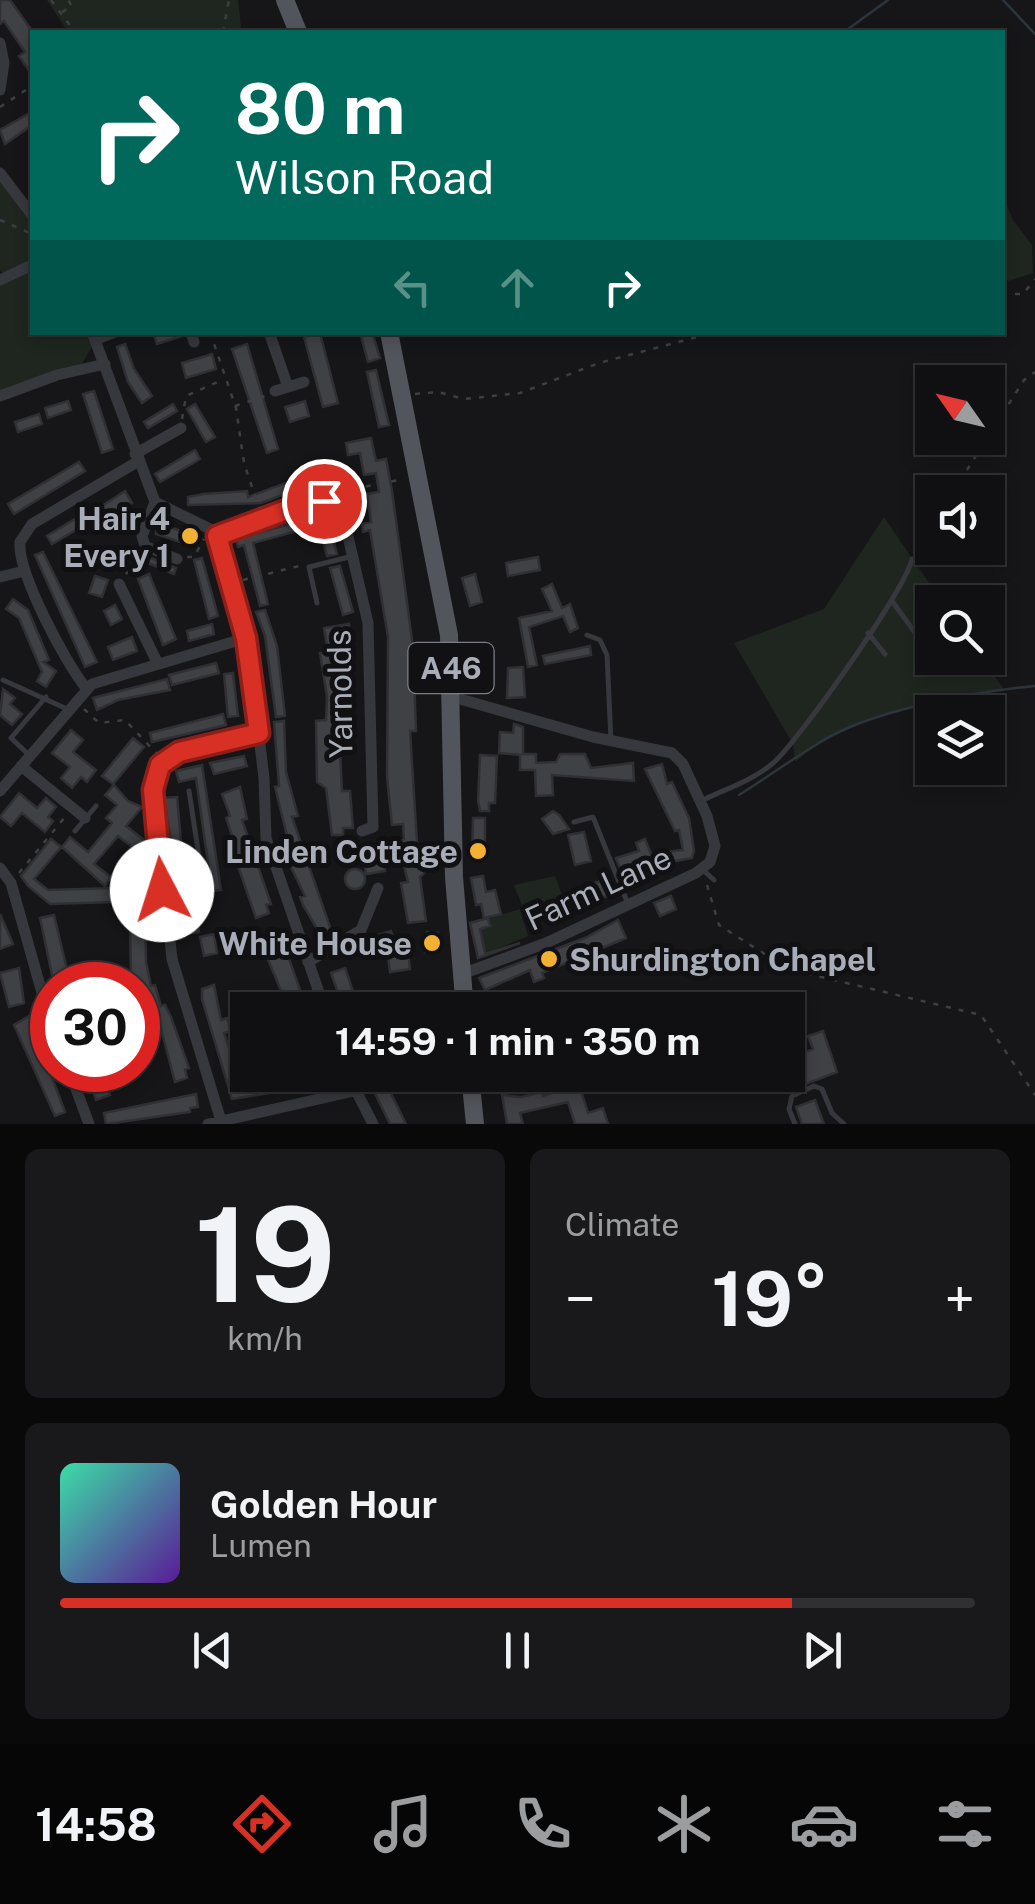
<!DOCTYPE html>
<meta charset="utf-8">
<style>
:root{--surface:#101012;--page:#19191b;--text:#f1f3f6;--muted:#9c9d9f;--line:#303032;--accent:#d93025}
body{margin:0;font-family:"Public Sans",sans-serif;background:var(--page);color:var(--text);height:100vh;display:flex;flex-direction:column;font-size:38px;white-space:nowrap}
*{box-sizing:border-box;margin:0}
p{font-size:32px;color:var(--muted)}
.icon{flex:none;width:55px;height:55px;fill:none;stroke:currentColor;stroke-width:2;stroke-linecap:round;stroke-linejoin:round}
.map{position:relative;height:1124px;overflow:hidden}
.details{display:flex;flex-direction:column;gap:25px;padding:25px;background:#09090a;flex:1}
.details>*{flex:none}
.banner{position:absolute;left:30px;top:30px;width:975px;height:305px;border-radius:0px;box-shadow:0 5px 15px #0003,0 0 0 2px var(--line);background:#00695c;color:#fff;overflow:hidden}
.needle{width:65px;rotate:304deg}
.fabs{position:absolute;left:915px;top:365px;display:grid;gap:20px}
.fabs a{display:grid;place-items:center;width:90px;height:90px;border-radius:0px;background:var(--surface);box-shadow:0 5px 15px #0003,0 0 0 2px var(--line);font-size:50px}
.speed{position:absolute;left:30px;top:962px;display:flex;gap:20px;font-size:50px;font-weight:700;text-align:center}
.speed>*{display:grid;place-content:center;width:130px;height:130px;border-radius:50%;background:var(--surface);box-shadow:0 5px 15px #0003,0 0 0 2px var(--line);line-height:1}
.speed .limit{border:15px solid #d22;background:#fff;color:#111}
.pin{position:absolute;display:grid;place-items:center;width:85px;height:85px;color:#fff;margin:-42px;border:5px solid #fff;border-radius:50%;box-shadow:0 2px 10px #0007}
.me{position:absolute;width:110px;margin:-55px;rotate:355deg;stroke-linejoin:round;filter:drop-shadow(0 0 8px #0008)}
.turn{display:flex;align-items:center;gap:35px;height:210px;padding:0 40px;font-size:45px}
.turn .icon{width:130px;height:130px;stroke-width:2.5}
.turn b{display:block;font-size:70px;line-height:85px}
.lanes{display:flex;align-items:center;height:95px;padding:0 40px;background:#0003;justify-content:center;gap:50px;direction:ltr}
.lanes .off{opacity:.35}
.big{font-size:75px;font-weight:700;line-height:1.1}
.details .widget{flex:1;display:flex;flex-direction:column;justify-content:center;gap:15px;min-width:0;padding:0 35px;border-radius:15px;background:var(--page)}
.details .dial{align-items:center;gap:0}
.dial b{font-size:130px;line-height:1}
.song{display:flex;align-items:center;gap:30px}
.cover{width:120px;height:120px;border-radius:15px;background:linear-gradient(135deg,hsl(160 70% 55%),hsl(270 70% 35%))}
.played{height:10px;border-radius:5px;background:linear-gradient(90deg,var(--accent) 80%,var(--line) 80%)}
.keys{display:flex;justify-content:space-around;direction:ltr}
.heat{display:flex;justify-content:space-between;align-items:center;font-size:55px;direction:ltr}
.details .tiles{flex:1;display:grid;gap:25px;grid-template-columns:1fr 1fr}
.widget:last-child{grid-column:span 2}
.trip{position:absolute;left:230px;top:992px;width:575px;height:100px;border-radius:0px;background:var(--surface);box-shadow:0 5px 15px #0003,0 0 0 2px var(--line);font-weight:700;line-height:100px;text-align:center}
.tabs{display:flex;height:160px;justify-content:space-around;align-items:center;background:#060607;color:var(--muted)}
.tabs .icon{width:70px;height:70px}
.tabs .on{color:var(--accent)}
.tabs b{font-size:45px;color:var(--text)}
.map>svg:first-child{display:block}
.green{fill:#1e261f}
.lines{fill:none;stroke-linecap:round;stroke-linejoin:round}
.stream{stroke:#2c353c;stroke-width:2.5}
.building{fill:#404145;stroke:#303034;stroke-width:2.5}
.path{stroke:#3d3f44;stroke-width:2.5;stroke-dasharray:5 8;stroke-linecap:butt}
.service{stroke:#37383d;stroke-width:5}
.minor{stroke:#37383d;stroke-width:11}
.primary{stroke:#53555c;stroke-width:18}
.route-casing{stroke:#8d1f18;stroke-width:25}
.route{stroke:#d93025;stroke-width:18}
.poi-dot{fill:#f2b134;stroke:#111113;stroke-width:4}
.labels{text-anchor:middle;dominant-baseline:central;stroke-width:10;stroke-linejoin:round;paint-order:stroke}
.shield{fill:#111113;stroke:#7b7e86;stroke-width:2.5}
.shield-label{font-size:30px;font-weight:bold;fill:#a8adb8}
.poi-label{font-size:32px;font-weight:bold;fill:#a8adb8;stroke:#111113;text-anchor:end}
.street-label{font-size:32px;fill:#a8adb8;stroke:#111113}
</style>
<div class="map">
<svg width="1035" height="1124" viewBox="0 0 1035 1124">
<rect width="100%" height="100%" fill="#161618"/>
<path class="green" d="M47 0H238L241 27 232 32H68Z
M0 173 32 215V332L92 333 96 339 78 371 0 396V280L6 276 0 270Z
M1002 194 1013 220 1032 245 1033 273 1008 281 1003 277Z
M884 517 942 602H932V658H981L1004 689C934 698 849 717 795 762L793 744 734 643 824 609Z
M555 876 564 901 522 917 528 936 485 954 480 929 489 926 488 919 523 908 514 885Z"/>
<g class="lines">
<path class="stream" d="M1003 0 1035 34
M844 32 888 0
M739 795C766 778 791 760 817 744 869 710 974 692 1035 686"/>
</g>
<path class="building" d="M0 0H10L32 31V75L19 56 25 52 4 21 0 24Z
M32 112V125L5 144 0 130Z
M153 332H182V336L157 344Z
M360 332H372L380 358 368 362Z
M320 333 338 403 323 407 304 337Z
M125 344 134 369 152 396 142 403 128 382 117 347Z
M247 344 278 449 267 453 232 349Z
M212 354 216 369 186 378 182 363Z
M376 370 389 425 379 427 367 372Z
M94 391 113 449 102 453 83 394Z
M68 401 71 410 48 418 45 408Z
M305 401 309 416 290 422 285 407Z
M173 404 177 411 148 428 144 422Z
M195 404 215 437 206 442 187 409Z
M39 414 42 424 18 432 15 422Z
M371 438 376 461 386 459 392 491 413 647 416 731H410L412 763 417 842 426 871 420 877 426 921 408 923 401 883 408 882 398 841 404 839 403 824 392 825 387 777 388 637 370 530 363 532 362 524 371 522 367 494 379 492 376 473 364 475 360 453 348 455 346 443Z
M195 450 200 459 160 482 155 474Z
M79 462 85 471 14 514 8 504Z
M329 467 330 477 261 503 188 505V497L204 494 247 491 248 497Z
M125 491 132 503 108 516 102 506Z
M93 508 98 517 52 544 47 536Z
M327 514 337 554 327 556 319 525 253 543 268 604 260 606 244 545 238 547 236 539Z
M159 518 165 520 163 525 196 536 192 546 156 534Z
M107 558a9 9 0 1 1 18 0a9 9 0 1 1-18 0Z
M43 552 97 662 85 667 35 555Z
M143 555 176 568 174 574 141 560Z
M538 557 540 570 508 576 506 563Z
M202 558 218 616 209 619 194 560Z
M340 566 353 612 343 615 330 568Z
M149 574 176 639 163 645 138 579Z
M475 574 482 602 470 606 462 578Z
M95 576 108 580 102 597 89 593Z
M552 584 562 608 570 604 578 628 570 632 563 616 529 627 537 665 528 667 519 618 552 611 542 589Z
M13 599 28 610 49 660 43 662 56 671 46 687 37 681 42 672 19 618 6 609Z
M115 605 122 619 111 625 104 611Z
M265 610 277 646 285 716 276 717 265 636 256 612Z
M212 624 214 634 189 641 187 631Z
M349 624 351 637 343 638 350 708 340 709 339 733 342 791H350L353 828H343V835H332L326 788 317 782 316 721 326 720 327 697 320 653 328 652 324 628Z
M132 637 137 651 113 660 108 647Z
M590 646 591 655 545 664 543 656Z
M216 663 219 673 172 685 169 675Z
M523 667 525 697 507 698 508 668Z
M233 673 238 716 228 717 224 674Z
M167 679 170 690 118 700 97 710 93 698Z
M3 689 15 698 10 704 22 714 12 725 0 715Z
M223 714 226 725 152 742 150 733Z
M284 721 286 772 298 816 292 817 331 930 320 934 303 905 300 897 305 896 290 865 294 864 275 787 279 786 274 722Z
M514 724 523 727V754H536V763L556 762 560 754H585L591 768 633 763 634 781 552 775 553 795 536 796 535 770H520V755L499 753 500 732 513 733Z
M71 730 83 740 73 752 96 770 87 782 81 777 72 788 61 778 70 767 52 753Z
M133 738 144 747 113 784 102 776Z
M480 755 497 756 495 803H489V811H480L478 801Z
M244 756 247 766 214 774 210 763Z
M662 764 667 784 672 782 689 818 694 851 692 858 666 863 668 868 627 886 616 858 639 851 636 843 645 839 651 854 683 850 679 830 675 831 645 769Z
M202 765 221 890 212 891 196 778 179 782 176 771Z
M114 785 128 801 142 807 126 826 144 840 136 850 118 836 94 864 111 877 105 886 62 847 70 837 88 852 112 823 106 818 117 805 105 795Z
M240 787 247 819 242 820 271 904 266 905 269 913 256 918 229 840 233 838 226 818 230 816 222 794Z
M19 793 37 808 46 798 56 807 48 817 53 821 45 832 22 813 11 826 0 817Z
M177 797 184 874 176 875 164 798Z
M553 811 559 815 569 829 553 834 542 819Z
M473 818H485V859H472Z
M584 832 591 861 575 865 568 835Z
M51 839 61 847 34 879 48 890 114 888V902L50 904 28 886 21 876Z
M382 854 385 871 366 874 363 856Z
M345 879a10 10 0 1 1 20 0a10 10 0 1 1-20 0Z
M129 873H144L146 962 151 986 155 985 161 1006 165 1005 171 1017 189 1068 185 1069 187 1078 175 1082 157 1014 150 1016 144 996 138 997 131 974Z
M483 876 486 892 495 890 501 914 484 918 481 904 476 905 471 878Z
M611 878 617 894 588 901 583 886Z
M671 896 676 909 660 916 654 903Z
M196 911 199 932 185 934 182 913Z
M0 914 13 944 0 949Z
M54 915 69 978 78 974 83 985H52L60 981 55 982 52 975 40 918Z
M488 918 490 926 480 929 485 954 520 943 478 958 470 923Z
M618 920 626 938 542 973 544 978 534 982 530 970 485 990 479 978 585 938Z
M391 931 397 952 408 951 410 969 390 972 387 950 373 951 371 937Z
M427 932 438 933 436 953 425 952Z
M214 934 217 953 204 956 200 937Z
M274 937 287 953 305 1004 302 1010H289L267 957 262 941Z
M19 968 24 1003 9 1007 0 973Z
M345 968 358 1006 334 1010 342 1004 331 973Z
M214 985 221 1020 227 1018 231 1031 224 1033 232 1057 238 1055 240 1063 235 1064 240 1083 278 1075H319L321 1085 232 1099 202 999V989Z
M29 1016 65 1112 55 1116 14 1025Z
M823 1031 837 1072 785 1092 778 1075H788V1059L813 1049 808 1036Z
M100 1070 110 1095 96 1100 87 1075Z
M366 1075H382L406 1124H390Z
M579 1084 588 1113 603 1108 608 1124H575L568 1102 520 1113 523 1124H507L502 1095 521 1097 542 1092 543 1096Z
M196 1094 198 1107 190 1108V1112L106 1124 104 1113Z
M815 1100 824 1124H802L796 1107Z"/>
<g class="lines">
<path class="path" d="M51 0 75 32
M62 12 72 6 68 0
M223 32 229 0
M0 107 32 86
M0 220 32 234
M1002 294H1023L1035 279
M210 332 236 408 244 463 259 508
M415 394 438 392 464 399 520 393 599 363 716 332
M235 406 265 396
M182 419 186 396 222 380
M353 489 404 479
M953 492 1024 380 1035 372
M915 553 932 524
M187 557H194L204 539
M126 574 139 557
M243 580 303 565
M84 709 99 723 125 720 159 756
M19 873 65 817
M707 885 719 925 788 969 981 1015 1035 1095"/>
<path class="service" d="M892 601 932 656
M317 603 309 567 353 556
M868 633 885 654
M587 635 600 640 607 655 611 741
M3 680 67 709
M28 754 11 738 46 697
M703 800C726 789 751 781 772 764 798 742 906 589 912 559
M574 822 593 817 628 904
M75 831 96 806
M702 869 714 880
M164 890 196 892 203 883 189 791
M795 1124 789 1109 792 1096 814 1086 822 1089 832 1113 844 1124"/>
<path class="minor" d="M0 43 4 63 0 90
M0 173 32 215
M0 280 32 265
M92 332 155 502 210 529 220 541 250 662 264 778 266 838 325 1010
M191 332 194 342
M269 332 288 387 275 391
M96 339 115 332
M288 387 304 382
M0 396 57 375 105 364
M135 454 181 428
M155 502 142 536 145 546 177 559
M334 505 342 491 338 470
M217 536 314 501 330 503 343 515 368 623 373 827 362 831
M0 577 25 571
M119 584 157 662
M86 688C66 664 17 572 20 542L32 524 137 462
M453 697 593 737 672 753 683 764 707 816 715 846 710 862 696 873 546 943 462 974
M21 766 85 818
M0 791 92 684 246 638
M0 868 11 883 52 1028
M308 962 361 930 378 888
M69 1070 89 1124
M348 1075 373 1124
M471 1088 554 1082
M221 1121 172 959 153 783C161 742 225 741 259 733
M208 1124 354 1091"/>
<path class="primary" d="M285 0 298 32
M389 332 449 635 454 877 465 1010
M470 1075 475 1124"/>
</g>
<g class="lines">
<g class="route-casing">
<path id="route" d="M162 890 153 790 160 765 179 752 259 733 246 638 217 536 308 502 324 501"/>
</g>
<use href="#route" class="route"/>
</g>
<g class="poi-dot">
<circle cx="190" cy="536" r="10"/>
<circle cx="478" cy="851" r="10"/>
<circle cx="432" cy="943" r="10"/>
<circle cx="549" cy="959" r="10"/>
</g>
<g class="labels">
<rect class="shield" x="408.5" y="643" width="85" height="50" rx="8"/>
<g class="shield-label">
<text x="451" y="668">A46</text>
</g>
<g class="poi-label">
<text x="170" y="518">Hair 4<tspan x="170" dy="37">Every 1</tspan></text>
<text x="458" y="851">Linden Cottage</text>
<text x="412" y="943">White House</text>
<text x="569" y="959" text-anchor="start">Shurdington Chapel</text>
</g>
<g class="street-label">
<text transform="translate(340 694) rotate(-91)">Yarnolds</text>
<text transform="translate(598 888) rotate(-25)">Farm Lane</text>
</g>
</g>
</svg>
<div class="fabs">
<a><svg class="needle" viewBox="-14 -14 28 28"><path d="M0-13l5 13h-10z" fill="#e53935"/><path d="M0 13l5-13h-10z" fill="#9c9d9f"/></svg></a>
<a><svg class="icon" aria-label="sound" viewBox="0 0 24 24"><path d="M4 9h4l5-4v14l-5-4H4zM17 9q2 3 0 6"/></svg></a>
<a><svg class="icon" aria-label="search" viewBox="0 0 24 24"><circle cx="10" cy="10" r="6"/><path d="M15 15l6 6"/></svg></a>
<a><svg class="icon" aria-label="layers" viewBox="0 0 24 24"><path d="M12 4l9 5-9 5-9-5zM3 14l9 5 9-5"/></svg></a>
</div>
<div class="speed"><div class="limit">30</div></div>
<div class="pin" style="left:324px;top:501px;background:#d93025"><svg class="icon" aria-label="arrive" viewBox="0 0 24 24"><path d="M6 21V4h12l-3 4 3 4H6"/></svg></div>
<svg class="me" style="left:162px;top:890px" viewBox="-20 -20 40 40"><circle r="19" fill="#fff"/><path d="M0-13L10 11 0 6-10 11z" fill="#d93025"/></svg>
<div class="trip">14:59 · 1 min · 350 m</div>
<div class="banner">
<div class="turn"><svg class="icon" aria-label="right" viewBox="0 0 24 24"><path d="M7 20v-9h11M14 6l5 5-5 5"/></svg><div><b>80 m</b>Wilson Road</div></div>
<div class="lanes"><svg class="icon off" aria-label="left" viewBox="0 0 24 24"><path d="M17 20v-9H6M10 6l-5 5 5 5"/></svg><svg class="icon off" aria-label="ahead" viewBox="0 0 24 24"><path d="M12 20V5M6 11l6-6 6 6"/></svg><svg class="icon" aria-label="right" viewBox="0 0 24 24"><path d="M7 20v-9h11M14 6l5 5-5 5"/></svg></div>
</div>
</div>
<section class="details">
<div class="tiles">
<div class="widget dial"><b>19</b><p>km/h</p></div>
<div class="widget"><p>Climate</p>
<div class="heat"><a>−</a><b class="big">19°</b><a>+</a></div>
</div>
<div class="widget">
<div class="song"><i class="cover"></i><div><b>Golden Hour</b><p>Lumen</p></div></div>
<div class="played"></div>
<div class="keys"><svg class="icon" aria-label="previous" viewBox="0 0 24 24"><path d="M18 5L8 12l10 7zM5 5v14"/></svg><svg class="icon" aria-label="pause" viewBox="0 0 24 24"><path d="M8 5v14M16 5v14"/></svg><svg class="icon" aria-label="next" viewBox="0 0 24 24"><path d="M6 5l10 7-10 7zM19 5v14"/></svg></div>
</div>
</div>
</section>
<nav class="tabs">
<b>14:58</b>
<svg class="icon on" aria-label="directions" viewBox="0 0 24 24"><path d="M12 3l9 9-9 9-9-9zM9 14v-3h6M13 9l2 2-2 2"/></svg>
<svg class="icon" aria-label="music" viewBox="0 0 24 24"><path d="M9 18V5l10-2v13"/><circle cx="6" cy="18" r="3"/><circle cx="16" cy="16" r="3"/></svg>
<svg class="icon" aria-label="phone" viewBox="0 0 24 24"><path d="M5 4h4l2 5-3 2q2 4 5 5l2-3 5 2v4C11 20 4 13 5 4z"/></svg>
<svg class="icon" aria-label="climate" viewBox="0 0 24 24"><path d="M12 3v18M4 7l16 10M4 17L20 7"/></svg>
<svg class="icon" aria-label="car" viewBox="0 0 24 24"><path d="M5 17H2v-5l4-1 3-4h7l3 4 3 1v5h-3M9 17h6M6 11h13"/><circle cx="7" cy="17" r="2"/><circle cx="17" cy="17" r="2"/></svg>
<svg class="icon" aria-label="filters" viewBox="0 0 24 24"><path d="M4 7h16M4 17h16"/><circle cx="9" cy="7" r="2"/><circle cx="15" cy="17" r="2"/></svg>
</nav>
